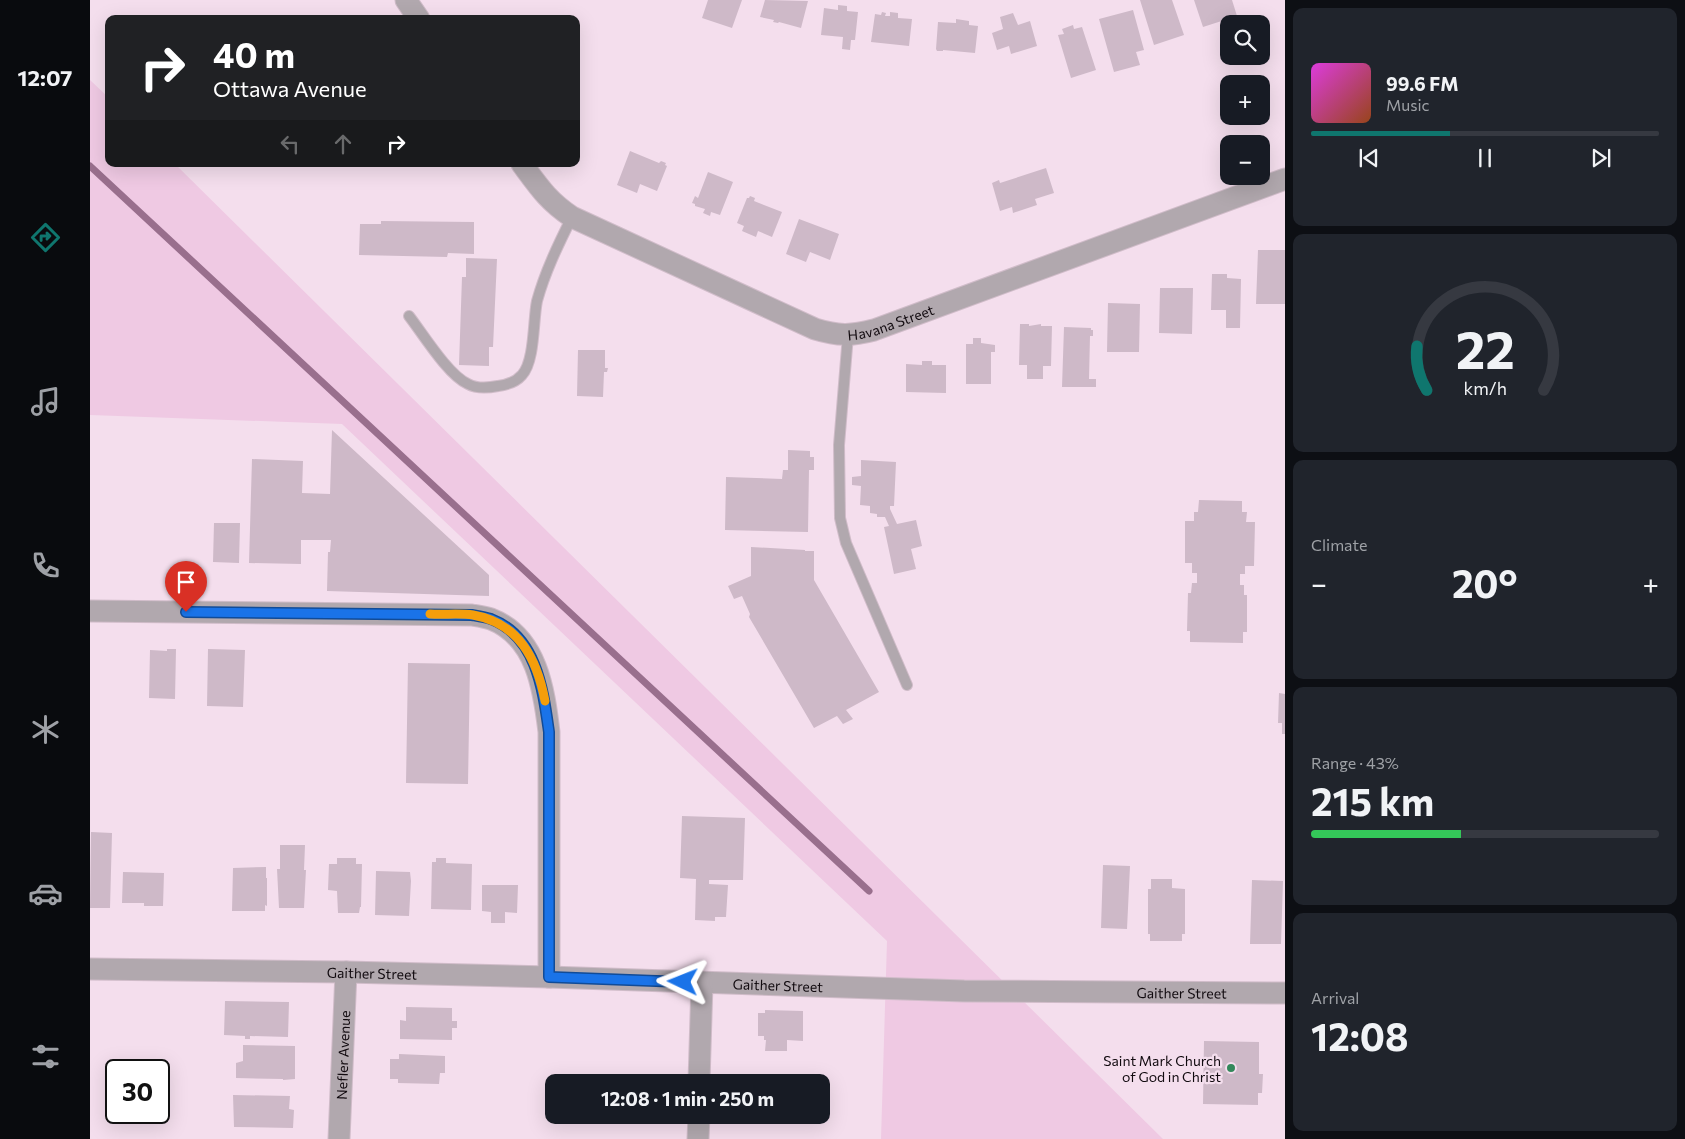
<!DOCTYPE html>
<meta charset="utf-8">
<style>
:root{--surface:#171b24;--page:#20242c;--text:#f1f3f6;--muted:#9ea1a6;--line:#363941;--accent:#0f766e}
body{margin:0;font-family:Commissioner,sans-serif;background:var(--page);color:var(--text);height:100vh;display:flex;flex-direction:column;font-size:19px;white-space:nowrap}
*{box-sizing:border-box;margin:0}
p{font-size:16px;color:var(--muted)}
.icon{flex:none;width:28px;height:28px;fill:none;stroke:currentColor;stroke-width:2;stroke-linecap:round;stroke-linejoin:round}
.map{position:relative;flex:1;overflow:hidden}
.panel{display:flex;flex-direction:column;gap:8px;padding:8px;background:#0d0f14;width:400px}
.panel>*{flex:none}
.hud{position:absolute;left:15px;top:15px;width:475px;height:152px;border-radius:10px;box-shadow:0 5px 20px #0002;background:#202124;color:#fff;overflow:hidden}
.buttons{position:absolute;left:1130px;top:15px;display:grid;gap:10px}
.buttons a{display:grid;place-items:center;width:50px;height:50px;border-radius:10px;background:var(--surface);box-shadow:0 5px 20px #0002;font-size:25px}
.speed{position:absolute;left:15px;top:1059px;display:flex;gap:10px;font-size:25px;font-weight:700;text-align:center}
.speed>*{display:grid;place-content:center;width:65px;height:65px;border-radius:50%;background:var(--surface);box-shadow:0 5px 20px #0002;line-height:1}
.speed .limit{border:2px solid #111;border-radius:8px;background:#fff;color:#111}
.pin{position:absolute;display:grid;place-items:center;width:42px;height:42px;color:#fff;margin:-51px -21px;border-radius:50% 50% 50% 0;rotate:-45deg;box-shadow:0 0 5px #0007}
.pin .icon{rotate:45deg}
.me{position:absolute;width:55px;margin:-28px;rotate:272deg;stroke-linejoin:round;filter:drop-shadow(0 0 4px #0008)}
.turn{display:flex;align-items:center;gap:18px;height:105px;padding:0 25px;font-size:22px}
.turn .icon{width:65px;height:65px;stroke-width:2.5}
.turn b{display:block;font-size:35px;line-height:42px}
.lanes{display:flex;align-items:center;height:48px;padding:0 25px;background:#0003;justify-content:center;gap:25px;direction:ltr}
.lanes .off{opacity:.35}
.big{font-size:38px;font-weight:700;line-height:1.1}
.panel .widget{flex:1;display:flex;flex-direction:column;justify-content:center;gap:8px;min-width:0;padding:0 18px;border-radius:10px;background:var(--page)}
.panel .dial{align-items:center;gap:0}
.dial svg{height:130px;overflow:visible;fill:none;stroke:var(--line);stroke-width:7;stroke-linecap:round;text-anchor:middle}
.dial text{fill:var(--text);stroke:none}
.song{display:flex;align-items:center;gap:15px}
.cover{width:60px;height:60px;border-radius:8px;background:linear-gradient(135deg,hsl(300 70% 55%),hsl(20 70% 35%))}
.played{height:5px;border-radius:2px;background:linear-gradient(90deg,var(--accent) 40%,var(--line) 40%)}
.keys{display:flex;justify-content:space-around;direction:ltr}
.heat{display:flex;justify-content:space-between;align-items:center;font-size:28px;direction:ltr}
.charge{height:8px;border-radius:4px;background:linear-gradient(90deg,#34c759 43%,var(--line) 0)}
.trip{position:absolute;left:455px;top:1074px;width:285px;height:50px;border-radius:10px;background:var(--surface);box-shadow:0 5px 20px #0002;font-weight:700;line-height:50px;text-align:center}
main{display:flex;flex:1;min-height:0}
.menu{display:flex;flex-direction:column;width:90px;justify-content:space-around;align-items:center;background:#090b0e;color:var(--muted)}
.menu .icon{width:35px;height:35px}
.menu .current{color:var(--accent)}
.menu b{font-size:22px;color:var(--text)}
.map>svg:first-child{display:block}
.green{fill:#efc9e3}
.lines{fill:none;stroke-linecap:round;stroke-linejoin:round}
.stream{stroke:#996f8d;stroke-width:7}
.building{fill:#ceb9c8}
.lane-casing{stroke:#d0bcc9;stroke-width:12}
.street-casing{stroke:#d0bcc9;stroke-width:23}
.lane{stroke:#b1a8ae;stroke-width:10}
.street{stroke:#b1a8ae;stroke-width:21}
.route-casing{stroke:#114b97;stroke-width:12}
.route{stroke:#1a73e8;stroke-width:9}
.slow{stroke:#f59e0b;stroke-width:9}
.poi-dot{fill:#33885b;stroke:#f4deed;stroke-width:2}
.labels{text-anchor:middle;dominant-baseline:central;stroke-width:4.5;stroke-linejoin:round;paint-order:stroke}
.street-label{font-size:14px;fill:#110a0f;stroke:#f4deed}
.poi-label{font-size:14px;fill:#110a0f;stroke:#f4deed;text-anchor:end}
</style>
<main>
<nav class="menu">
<b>12:07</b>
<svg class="icon current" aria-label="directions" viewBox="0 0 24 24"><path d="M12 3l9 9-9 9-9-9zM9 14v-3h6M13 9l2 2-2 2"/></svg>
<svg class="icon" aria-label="music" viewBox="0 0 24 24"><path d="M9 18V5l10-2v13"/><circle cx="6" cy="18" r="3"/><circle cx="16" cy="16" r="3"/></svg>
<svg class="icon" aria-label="phone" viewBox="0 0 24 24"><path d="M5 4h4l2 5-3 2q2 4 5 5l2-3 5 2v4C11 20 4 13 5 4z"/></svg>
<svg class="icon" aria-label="climate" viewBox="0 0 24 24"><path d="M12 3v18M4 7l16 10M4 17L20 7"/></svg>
<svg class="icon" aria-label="car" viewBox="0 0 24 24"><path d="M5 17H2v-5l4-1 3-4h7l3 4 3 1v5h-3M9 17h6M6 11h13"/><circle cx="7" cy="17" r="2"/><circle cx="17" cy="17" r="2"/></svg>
<svg class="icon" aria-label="filters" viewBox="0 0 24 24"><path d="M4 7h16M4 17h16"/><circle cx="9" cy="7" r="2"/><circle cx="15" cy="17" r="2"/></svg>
</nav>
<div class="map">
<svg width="1195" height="1139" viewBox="0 0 1195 1139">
<rect width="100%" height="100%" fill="#f4deed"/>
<path class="green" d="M0 80 19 98V164H85L1073 1139H791L797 941 252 424 0 415Z"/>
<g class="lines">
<path class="stream" d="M0 166 779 891"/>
</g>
<path class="building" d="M618 0H652L642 28 612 18Z
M675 0 718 1 711 28 689 22 688 23 683 22 684 20 670 17Z
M1050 0H1082L1094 35 1064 45Z
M1104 0H1142L1147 16 1113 27Z
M748 5 757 6V11L768 12 765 40H761L760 50 752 49 753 37 731 35 734 8 748 10Z
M1043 10 1054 50 1046 52 1050 65 1024 72 1009 19Z
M792 12 796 13 795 16H800V12L808 13V18L822 19 819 46 781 42 785 14 791 15Z
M923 13 928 25 940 21 947 46 921 54 919 46 907 50 902 33 913 29 910 17Z
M866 19 879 21V25L888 26 885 53 853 50V51H847L846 49 848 22 866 23Z
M983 25 984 29 992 27 1006 70 981 78 968 35 974 34 972 29Z
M540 151 569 163 571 161 576 163 575 165 577 166 567 191 550 184 547 193 527 185Z
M956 168 964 193 945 199 947 205 923 213 922 207 910 211 902 183 909 180 910 183Z
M618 172 643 182 630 215 621 212 620 216 613 213 615 209 605 206V204L602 203 605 196 608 198Z
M660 196 665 198 664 201 692 212 682 237 668 231 666 237 652 231 654 226 647 223 657 198H659Z
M709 219 749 234 740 260 720 252 716 262 696 254Z
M291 221 384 222V254L358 253 357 257 269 255 270 224H291Z
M1168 250H1195V304H1166Z
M376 258 407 259 403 347H399V366L369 365 372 277H376Z
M1122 274H1137V278L1151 279 1150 328H1136V310H1121Z
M1070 288H1103L1102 334 1069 333Z
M1018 303 1050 304 1049 352H1017Z
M930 324H939V326L951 324V326H962L961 366H953V379H937V365H929Z
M974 327 1001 328V330H1003V336H1000L999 379H1006V387H972Z
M883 338H891V343L905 345V352H901V384H876V344H883Z
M488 350H515V368H518L517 372H514L513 397 487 396Z
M832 361H842V365H856V393L816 392V364L832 365Z
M242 430 399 575V596L237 591 238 552H240L241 540H211V564L159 563 162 459 213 461 212 493 240 494Z
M698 450 720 451V457H724V470H719L718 532 635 530 636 477 692 479 693 470H698Z
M771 460 806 462 804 506H800V509L807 524 826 520 832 546 821 549 826 569 804 574 794 527 799 526 795 517H787V514L780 513V506L770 505 771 486 762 485V477L771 476Z
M1109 500 1152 501V512H1157L1156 522H1165L1164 566H1155V574H1150V585H1154V595H1157V632H1153V643L1100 642V631H1097L1098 593H1101L1102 583H1107V573H1102V563H1095V521H1104V512H1108Z
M124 523H150L149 563 123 562Z
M661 547 715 550V551H724V580L789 692 756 710 763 719 753 724 747 716 724 728 659 617 660 614 652 596 644 599 638 586 661 576Z
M77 649H86L85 699 59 698 60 650 77 651Z
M118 649 155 650 153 707 117 706Z
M318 663 380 664 378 784 316 783Z
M1189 693 1195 694V734H1192V723H1188Z
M592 816 655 818 653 880H619V884L638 885 636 917H625V921L605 920 606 879 590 878Z
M1 832 22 833 20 908H0Z
M190 845H215L214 870H216L214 908H189L187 869H190Z
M247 858H266V864H272L271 907H270L269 913H248L247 891 238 890 239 864H247Z
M346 858H356V863L382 864 381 910 341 909 342 862H346Z
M1013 865 1040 866 1037 929 1011 928Z
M176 867V878H177V906L175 905V911H142L143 868Z
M286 871 320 872 321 881 319 916 285 915Z
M33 872 74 873 73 906H54V903H32Z
M1061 879H1082V888L1095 889V934H1092V941H1060V934H1058V889H1061Z
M1162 880 1193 881 1191 944H1160Z
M392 885H428L427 913 415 912V923H401V912L392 911Z
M135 1001 199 1002 198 1037 160 1036V1039H155V1036L134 1035Z
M316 1007 362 1008V1021H367V1028H362V1040L310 1039V1020L316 1021Z
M675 1010 713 1011V1041L697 1040V1051H675L676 1040H674V1036H668V1013H675Z
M1114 1041 1169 1042V1074H1173L1172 1093H1168V1105L1113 1104Z
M153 1045 205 1046V1079L193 1080V1079L146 1078V1063L153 1061Z
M309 1054 355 1056V1073H350L349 1084 308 1083V1079H300V1059H309Z
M143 1095 200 1096 199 1109 204 1110 203 1128 144 1127Z"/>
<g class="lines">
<g class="lane-casing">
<path id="lane" d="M319 316C333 334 358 375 378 384 387 389 398 388 408 386 416 385 426 382 432 375 445 361 443 320 447 301 455 272 468 245 482 217
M758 335 749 445 750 518 756 543 817 685"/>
</g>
<g class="street-casing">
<g id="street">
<path d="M316 0 329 19"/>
<path id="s1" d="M432 164C449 187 458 201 482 217L725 329C748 336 761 336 784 330L1195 179"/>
<path d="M0 611 382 615C388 616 395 617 401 619 447 637 454 690 459 732V977"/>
<path id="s2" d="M0 969 256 972 459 977 874 991 1195 993"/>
<path d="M609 1082 612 983"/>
<path id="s3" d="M249 1139 256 972"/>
<path d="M608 1139 609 1115"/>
</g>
</g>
<use href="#lane" class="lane"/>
<use href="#street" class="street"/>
</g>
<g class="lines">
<g class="route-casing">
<path id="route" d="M96 612 382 615C388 616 395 617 401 619 447 637 453 690 459 732V977L593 982"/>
</g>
<use href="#route" class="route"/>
<path class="slow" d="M340 614C354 615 369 613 383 615 429 623 447 659 455 701"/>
</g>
<circle class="poi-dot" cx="1141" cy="1068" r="5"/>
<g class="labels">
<g class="street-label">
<text stroke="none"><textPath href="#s1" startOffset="419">Havana Street</textPath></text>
<text stroke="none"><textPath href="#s2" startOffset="282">Gaither Street</textPath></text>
<text stroke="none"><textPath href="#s2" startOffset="688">Gaither Street</textPath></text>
<text stroke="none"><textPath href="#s2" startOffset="1092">Gaither Street</textPath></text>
<text stroke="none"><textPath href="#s3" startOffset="84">Nefler Avenue</textPath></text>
</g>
<g class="poi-label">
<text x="1131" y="1060">Saint Mark Church<tspan x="1131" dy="16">of God in Christ</tspan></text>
</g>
</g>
</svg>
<div class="buttons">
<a><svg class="icon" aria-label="search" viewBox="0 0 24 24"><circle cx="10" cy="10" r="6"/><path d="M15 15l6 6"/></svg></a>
<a>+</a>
<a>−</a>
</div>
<div class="speed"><div class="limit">30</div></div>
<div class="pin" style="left:96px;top:612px;background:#d93025"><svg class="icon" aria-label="arrive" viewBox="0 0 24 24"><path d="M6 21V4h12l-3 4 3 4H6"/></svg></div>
<svg class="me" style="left:593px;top:982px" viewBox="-20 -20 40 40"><path d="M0-17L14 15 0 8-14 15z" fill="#1a73e8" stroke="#fff" stroke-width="4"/></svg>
<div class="trip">12:08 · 1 min · 250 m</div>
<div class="hud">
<div class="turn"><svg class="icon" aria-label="right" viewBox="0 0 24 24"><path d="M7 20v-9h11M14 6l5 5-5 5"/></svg><div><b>40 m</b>Ottawa Avenue</div></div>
<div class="lanes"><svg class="icon off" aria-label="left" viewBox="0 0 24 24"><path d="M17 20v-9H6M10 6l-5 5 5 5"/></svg><svg class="icon off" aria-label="ahead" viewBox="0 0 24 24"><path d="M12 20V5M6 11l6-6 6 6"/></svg><svg class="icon" aria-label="right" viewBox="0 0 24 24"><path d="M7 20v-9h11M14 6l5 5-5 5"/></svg></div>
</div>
</div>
<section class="panel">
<div class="widget">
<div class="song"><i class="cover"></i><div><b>99.6 FM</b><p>Music</p></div></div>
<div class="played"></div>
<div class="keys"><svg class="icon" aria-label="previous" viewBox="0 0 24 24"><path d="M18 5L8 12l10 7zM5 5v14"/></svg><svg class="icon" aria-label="pause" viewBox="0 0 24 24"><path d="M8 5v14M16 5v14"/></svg><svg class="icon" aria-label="next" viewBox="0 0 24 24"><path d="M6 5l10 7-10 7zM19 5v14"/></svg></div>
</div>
<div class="widget dial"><svg viewBox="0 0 100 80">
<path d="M14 69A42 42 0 1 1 86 69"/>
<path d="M14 69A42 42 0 0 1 8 42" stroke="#0f766e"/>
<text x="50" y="56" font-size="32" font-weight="700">22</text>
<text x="50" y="72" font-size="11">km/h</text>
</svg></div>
<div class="widget"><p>Climate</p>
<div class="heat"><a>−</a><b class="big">20°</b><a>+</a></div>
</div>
<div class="widget"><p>Range · 43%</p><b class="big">215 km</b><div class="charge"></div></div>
<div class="widget"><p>Arrival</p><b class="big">12:08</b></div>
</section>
</main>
